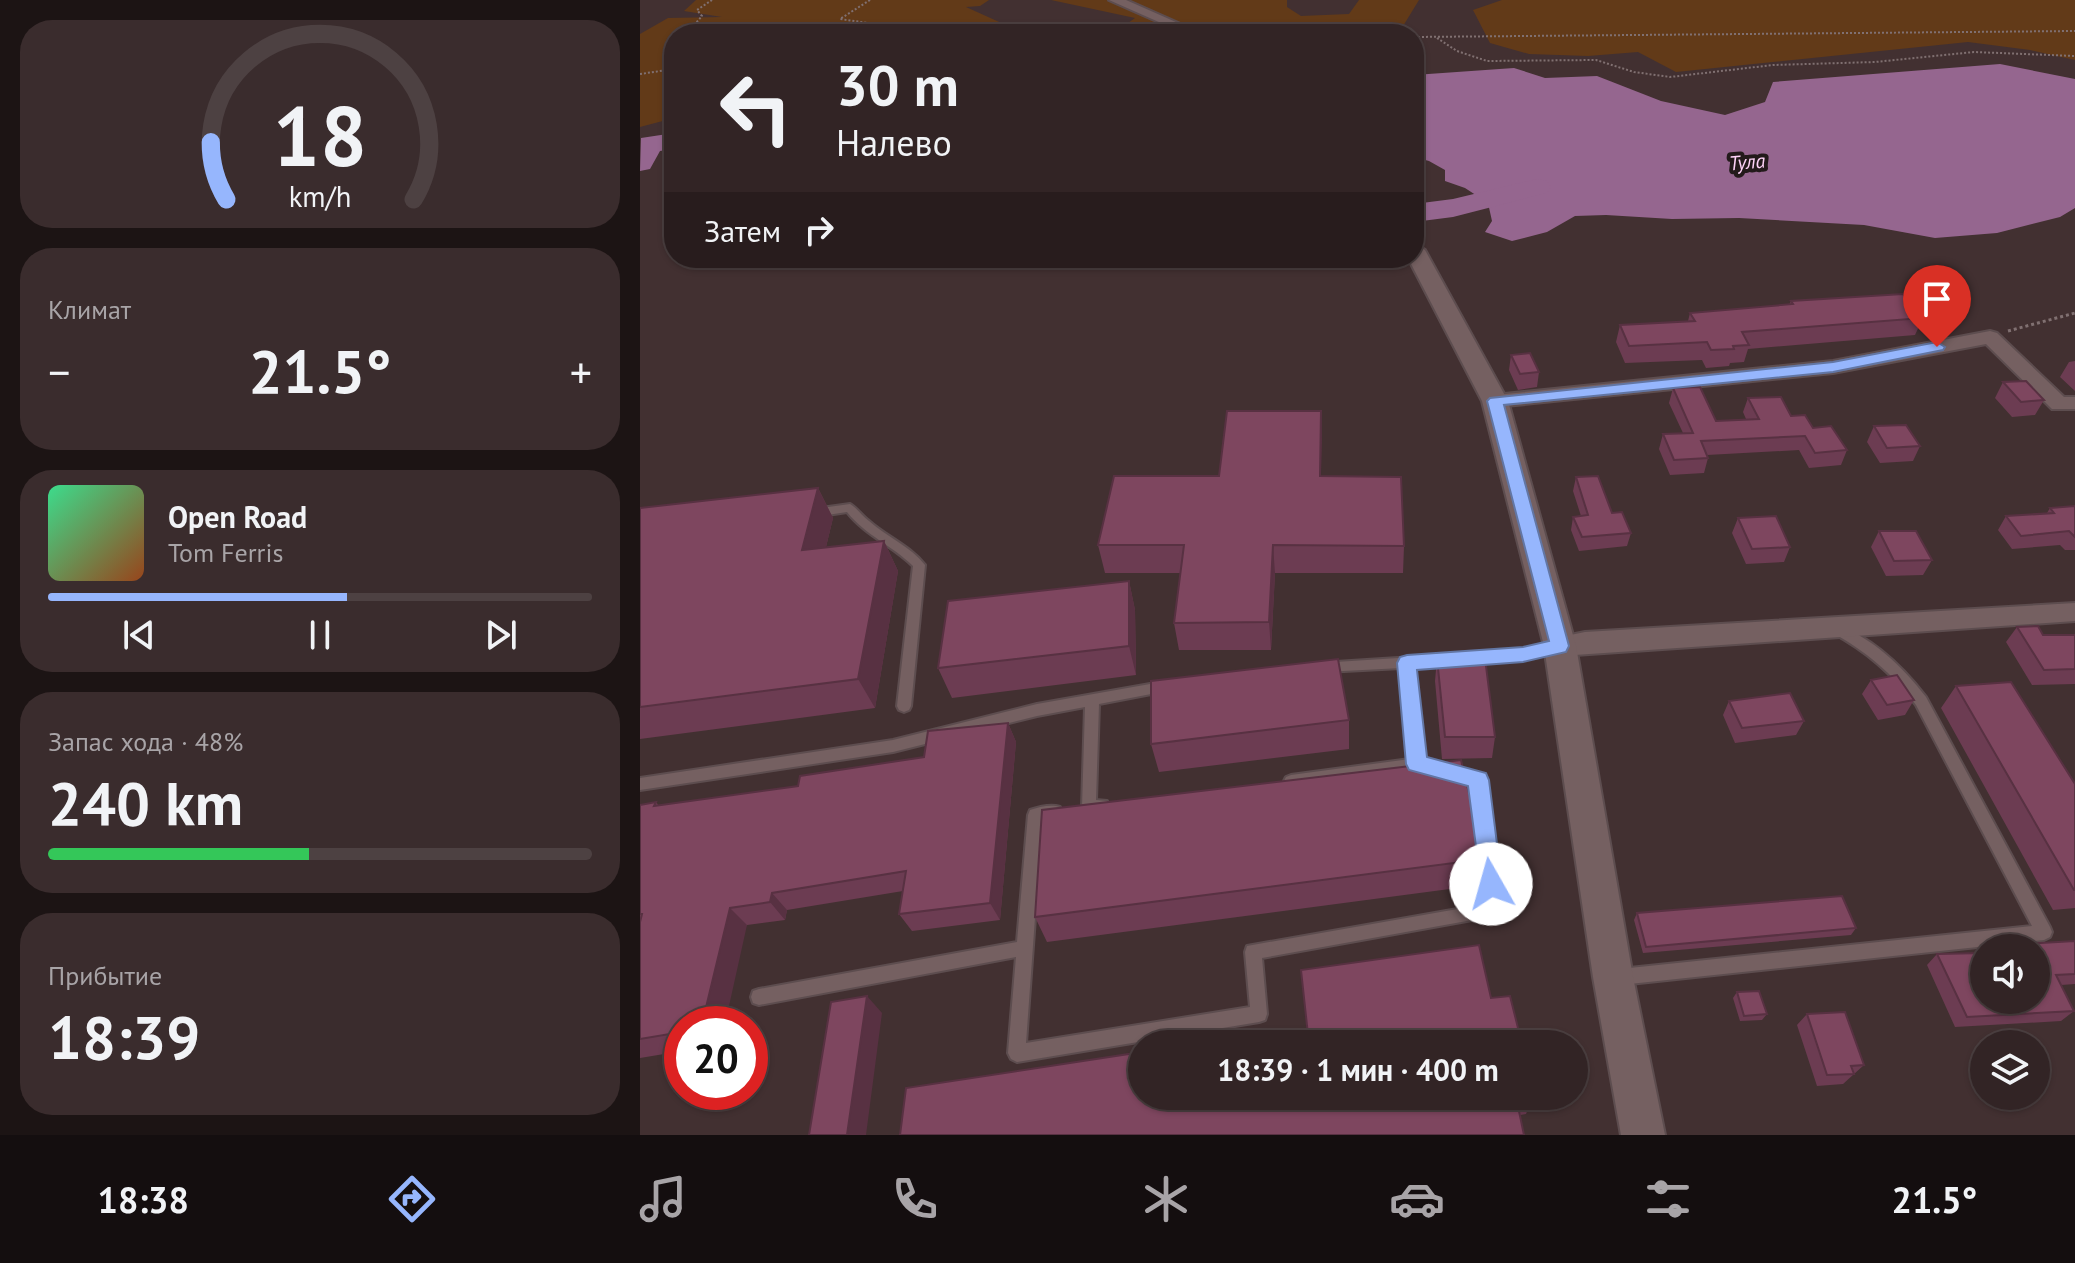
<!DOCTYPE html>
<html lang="ru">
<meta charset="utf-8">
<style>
:root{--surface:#322425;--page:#3a2c2d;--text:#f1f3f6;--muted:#a8a4a7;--line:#4d4142;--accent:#96b6fd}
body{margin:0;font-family:"PT Sans",sans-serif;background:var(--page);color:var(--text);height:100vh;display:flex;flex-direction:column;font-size:30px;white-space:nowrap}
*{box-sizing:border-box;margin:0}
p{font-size:26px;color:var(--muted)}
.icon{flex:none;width:44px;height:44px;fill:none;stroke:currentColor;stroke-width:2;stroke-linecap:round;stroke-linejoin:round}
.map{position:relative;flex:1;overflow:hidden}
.panel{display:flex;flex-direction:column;gap:20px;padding:20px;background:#1c1414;width:640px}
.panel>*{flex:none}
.guide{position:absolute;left:24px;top:24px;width:760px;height:244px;border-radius:32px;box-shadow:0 2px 6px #0004,0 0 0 2px var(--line);background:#322425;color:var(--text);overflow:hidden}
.buttons{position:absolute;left:1330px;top:934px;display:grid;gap:16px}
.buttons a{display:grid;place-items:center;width:80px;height:80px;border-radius:50%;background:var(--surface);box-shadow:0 2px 6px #0004,0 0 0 2px var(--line);font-size:40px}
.speed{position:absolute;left:24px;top:1006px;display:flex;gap:16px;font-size:40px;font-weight:700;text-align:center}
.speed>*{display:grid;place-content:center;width:104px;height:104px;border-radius:50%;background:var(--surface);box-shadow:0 2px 6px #0004,0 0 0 2px var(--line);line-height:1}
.speed .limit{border:12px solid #d22;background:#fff;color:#111}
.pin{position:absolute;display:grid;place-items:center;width:68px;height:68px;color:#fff;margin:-82px -34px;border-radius:50% 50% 50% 0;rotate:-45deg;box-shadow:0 0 8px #0007}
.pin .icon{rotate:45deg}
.me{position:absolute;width:88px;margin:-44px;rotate:353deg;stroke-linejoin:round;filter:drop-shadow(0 0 6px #0008)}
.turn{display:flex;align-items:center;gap:28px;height:168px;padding:0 40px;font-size:36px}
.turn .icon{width:104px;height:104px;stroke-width:2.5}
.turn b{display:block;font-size:56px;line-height:68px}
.then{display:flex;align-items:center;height:76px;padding:0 40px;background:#0003;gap:16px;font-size:30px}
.big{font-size:60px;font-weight:700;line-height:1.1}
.panel .tile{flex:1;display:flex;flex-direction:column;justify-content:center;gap:12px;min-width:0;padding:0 28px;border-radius:32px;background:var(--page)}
.panel .dial{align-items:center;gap:0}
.dial svg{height:208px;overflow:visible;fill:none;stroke:var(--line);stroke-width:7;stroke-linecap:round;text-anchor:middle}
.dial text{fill:var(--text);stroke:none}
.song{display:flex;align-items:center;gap:24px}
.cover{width:96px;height:96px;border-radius:12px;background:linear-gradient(135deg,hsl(150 70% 55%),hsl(20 70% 35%))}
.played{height:8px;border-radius:4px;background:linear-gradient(90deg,var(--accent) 55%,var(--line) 55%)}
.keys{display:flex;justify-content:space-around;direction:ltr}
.heat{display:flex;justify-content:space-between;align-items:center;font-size:44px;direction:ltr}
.charge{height:12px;border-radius:6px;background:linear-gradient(90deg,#34c759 48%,var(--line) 0)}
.trip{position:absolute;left:488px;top:1030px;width:460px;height:80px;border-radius:40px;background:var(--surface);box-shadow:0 2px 6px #0004,0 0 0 2px var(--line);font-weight:700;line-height:80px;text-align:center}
.menu{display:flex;height:128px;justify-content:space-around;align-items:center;background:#140e0f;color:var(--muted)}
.menu .icon{width:56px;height:56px}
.menu .selected{color:var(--accent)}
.menu b{font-size:36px;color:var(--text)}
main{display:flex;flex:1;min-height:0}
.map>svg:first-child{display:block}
.green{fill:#623a18}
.water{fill:#95668f}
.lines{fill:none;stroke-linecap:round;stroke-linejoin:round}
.river{fill:#95668f;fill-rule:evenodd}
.service-casing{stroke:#5d4d4f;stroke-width:4}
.minor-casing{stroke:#5d4d4f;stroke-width:4}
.tertiary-casing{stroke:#5d4d4f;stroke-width:4}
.path-far1{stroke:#807071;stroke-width:2;stroke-dasharray:2 2;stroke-linecap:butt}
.path{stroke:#807071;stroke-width:3;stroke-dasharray:3 3;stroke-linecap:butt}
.service{fill:#756061;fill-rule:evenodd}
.minor{fill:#756061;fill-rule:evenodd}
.tertiary{fill:#756061;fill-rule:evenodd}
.wall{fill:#6c3c52}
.shaded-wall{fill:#583142}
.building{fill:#7e465f;stroke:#583142;stroke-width:2}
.route{fill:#96b6fd;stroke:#6276a4;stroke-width:2}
.labels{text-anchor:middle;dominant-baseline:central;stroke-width:8;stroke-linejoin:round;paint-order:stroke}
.far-water-label{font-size:20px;font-style:italic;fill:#fdd2f7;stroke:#231a1b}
</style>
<main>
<section class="panel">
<div class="tile dial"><svg viewBox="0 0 100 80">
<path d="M14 69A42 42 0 1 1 86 69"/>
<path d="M14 69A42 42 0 0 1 8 47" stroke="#96b6fd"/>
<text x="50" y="56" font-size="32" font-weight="700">18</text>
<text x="50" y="72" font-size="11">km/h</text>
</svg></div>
<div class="tile"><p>Климат</p>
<div class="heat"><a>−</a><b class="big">21.5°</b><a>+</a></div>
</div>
<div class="tile">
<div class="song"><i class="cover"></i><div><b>Open Road</b><p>Tom Ferris</p></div></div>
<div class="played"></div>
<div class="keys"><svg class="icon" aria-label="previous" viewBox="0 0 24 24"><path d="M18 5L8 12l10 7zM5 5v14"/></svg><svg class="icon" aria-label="pause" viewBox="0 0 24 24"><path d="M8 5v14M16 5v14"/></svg><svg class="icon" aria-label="next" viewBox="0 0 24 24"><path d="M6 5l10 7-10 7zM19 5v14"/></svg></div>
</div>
<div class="tile"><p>Запас хода · 48%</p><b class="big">240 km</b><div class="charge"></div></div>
<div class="tile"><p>Прибытие</p><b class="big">18:39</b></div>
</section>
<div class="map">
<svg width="1435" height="1135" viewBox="0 0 1435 1135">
<rect width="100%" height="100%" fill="#423031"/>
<path class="green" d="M56 0H349L340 6 326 7 368 26 458 34H34V118L0 127V34L28 18 82 17 44 11Z
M411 0H647V7L661 16 709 14 719 0H779L760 31 473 34 495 18Z
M862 0H1435V60L1390 50 1328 42 1036 72 998 52 948 56 889 54 850 43 833 10Z"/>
<path class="water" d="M1360 64 1435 79V208L1420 217 1357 233 1295 238 1224 225 1099 218 1032 219 966 215 935 216 907 232 872 241 845 232 852 221 848 203 825 188 805 181V170L789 161 774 157V75L874 68 905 78 957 76 1021 101 1085 115 1125 102 1133 82Z"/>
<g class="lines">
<path class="river" d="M34 133V149L20 151 10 169 0 171 1 138Z
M897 179 907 181 911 187 907 193 813 217 774 222V204L813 199Z"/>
<g class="service-casing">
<path id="service" d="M210 504C217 508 222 516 229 521 247 537 270 546 285 565L271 706 269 710 264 712 259 710 257 706 273 566C253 546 225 535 207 512L174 517 168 513 174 509Z
M1195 624C1233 638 1262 666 1286 697L1410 927 1412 932 1410 937 1404 940 980 985 974 983 972 977 974 971 980 969 1392 926 1276 705C1252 673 1226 651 1191 632L1189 629 1191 626Z
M920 641 925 642 926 646 925 650 883 660 774 667 784 760 838 774 843 776 845 780 862 910 860 915 622 958 627 1014 625 1020 619 1022 377 1062 371 1059 368 1053 376 957 119 1005 113 1003 111 997 113 991 119 989 377 942 388 815 390 810C399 807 411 804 420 807L422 812 420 817 402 820 386 1043 610 1007 605 952 607 946 846 904 831 784 777 770 651 787 646 785 644 781 646 777 651 775 770 759 761 668 685 672 680 671 678 667 680 663 883 650Z
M527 681 532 682 534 686 532 690 459 704 456 800 467 801 469 806 467 811C460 813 451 815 444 813L442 808 445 707 397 716 253 752 0 790V778L253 740 397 704Z"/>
</g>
<g class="minor-casing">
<path id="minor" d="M469 0H486L563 34H546Z
M1350 331 1357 333 1424 397H1435V409H1412L1346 344 1193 373 855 407 845 401 855 395 1193 361Z
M1435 603V621L920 656 911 653 907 646 911 639 945 632Z"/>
</g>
<g class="tertiary-casing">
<path id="tertiary" d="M774 243 785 250 868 401 936 646 993 977 1025 1135H981L953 977 904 646 842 401 768 258H774Z"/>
</g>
<path class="path-far1" d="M230 0 200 19 263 28 280 34
M46 34 62 16 57 10 72 0
M774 37 1435 31
M797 38 817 51 847 61 956 60 994 72 1030 77 1133 65 1235 62 1334 52 1435 56
M0 74 34 69"/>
<path class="path" d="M1368 331 1435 313"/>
<use href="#service" class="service"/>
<use href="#minor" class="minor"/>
<use href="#tertiary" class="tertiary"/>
</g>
<path class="wall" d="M1151 301 1283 318 1275 335 1108 349 1104 362 1090 363 1089 366 1066 368 1062 360 985 363 976 342 980 325 1048 321 1050 313 1149 305Z
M871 355 899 372 897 387 878 390 869 370Z
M1435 361V391L1420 377 1429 362Z
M1363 382 1404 400 1395 415 1372 417 1355 398Z
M1033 388 1076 421 1106 419 1103 412 1108 398 1151 416 1173 428 1207 450 1201 465 1169 468 1159 450 1067 455 1068 458 1064 473 1030 475 1019 449 1023 434 1043 433 1029 403Z
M681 411V476L764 546 763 573H635L631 650H539L534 623 540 573H465L458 545 579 476Z
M1234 426 1280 446 1273 461 1240 463 1227 442Z
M936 477 991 533 987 546 939 551 931 530 933 517 941 516 933 491Z
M178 488 193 518 186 547 244 541 258 571 235 708 0 739V508Z
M1435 506V550H1425L1420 545 1372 549 1358 530 1366 516 1407 513 1410 508Z
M1098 518 1150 547 1144 562 1106 564 1092 533Z
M1239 531 1292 560 1283 575 1246 576 1231 547Z
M489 581 495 610 496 675 312 698 298 668Z
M1377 627 1403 635H1435V684L1392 685 1366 642Z
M797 658 855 737 852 758 802 759 795 681Z
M1231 680 1274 700 1265 715 1238 720 1222 694Z
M1316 686 1435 784V908L1413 910 1301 708Z
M1089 701 1164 721 1156 735 1095 743 1083 715Z
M709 720V749L519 772 511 744Z
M368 723 376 742 360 920 272 931 259 914 263 891 147 910 145 920 107 925 42 1024V1051L0 1058V805L16 802 19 806 158 786 284 757Z
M845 859 840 885 407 942 395 917Z
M997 913 1216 928 1211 935 1003 953 994 920Z
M1435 941V984L1421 985 1434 1011 1421 1021 1315 1027 1287 965 1297 954 1344 1000 1396 948H1376L1381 944Z
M1097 992 1127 1014 1122 1020 1100 1021 1093 998Z
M1167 1014 1224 1065 1203 1084 1177 1086 1157 1025Z
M502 1096H893L886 1114 880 1115Z"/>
<path class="shaded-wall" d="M681 411 682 439 680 504V476Z
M178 488 193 518 178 580 162 550Z
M244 541 258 571 235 708 218 679Z
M633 545 635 573 631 650 629 622Z
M489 581 495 610 496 675 489 646Z
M368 723 376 742 360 920 350 903Z
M132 893 147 910 145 920 130 902Z
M90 908 107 925 85 1024H62Z
M227 996 242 1013 226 1135H207Z"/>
<path class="building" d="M1263 294 1283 318 1102 332 1109 345 1093 346 1094 349 1071 350 1067 342 989 346 980 325 1055 321 1050 313 1153 304 1151 301Z
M890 353 899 372 880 374 871 355Z
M1386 381 1404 400 1381 402 1363 382Z
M1060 387 1076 421 1119 419 1108 398 1141 397 1151 416 1165 415 1173 428 1191 426 1207 450 1175 453 1165 436 1061 441 1068 458 1034 460 1023 434 1053 433 1033 388Z
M587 411H681L680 476 761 477 764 546 633 545 629 622 534 623 544 545H458L474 476H579Z
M1266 425 1280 446 1247 448 1234 426Z
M958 476 972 513 982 512 991 533 942 537 933 517 948 515 936 477Z
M178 488 162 550 244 541 218 679 0 707V508Z
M1435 506V537L1429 531 1381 536 1366 516 1414 513 1410 508Z
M1136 516 1150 547 1112 549 1098 518Z
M1239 531H1276L1292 560 1254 561Z
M489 581V646L298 668 308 601Z
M1398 626 1403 635H1435V669L1404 670 1377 627Z
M797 658H845L855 737H805Z
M698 659 709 720 511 744V681Z
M1257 675 1274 700 1247 705 1231 680Z
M1371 682 1435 784V890H1434L1316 686Z
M1150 693 1164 721 1102 728 1089 701Z
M368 723 350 903 259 914 266 871 132 893 130 902 90 908 62 1024H42V1032L0 1039V922L2 914H0V805L16 802 14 806 158 786 160 776 284 757 288 731Z
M821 760 845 859 395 917 402 810Z
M1202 896 1216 928 1006 947 997 913Z
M1435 941V974L1416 975 1434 1011 1327 1017 1297 954 1344 953V1000H1396V948H1383L1381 944Z
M839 945 851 998 870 996 882 1044H669L661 970Z
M1119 991 1127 1014 1104 1016 1097 992Z
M227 996 207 1135H169L191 1002Z
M1205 1012 1224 1065 1211 1066 1214 1074 1187 1075 1167 1014Z
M581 1040 582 1044H557Z
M502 1052V1096H880L876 1097 884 1135H260L266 1088Z"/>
<path class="route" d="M1297 342 1305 347 1303 350 1193 372 864 405 929 646 926 652 883 662 777 670 787 757 846 773 849 780 862 884 859 892 851 895 842 892 828 786 769 770 766 764 757 663 760 657 767 655 883 647 909 641 847 401 850 398 1193 362Z"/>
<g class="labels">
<g class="far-water-label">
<text transform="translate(1107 162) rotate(-5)">Тула</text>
</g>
</g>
</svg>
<div class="buttons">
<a><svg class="icon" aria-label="sound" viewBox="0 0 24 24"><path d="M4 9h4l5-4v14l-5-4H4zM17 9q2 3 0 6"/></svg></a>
<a><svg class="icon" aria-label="layers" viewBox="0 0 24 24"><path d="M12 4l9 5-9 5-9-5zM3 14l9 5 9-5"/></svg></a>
</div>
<div class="speed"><div class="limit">20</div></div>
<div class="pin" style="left:1297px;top:347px;background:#d93025"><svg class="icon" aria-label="arrive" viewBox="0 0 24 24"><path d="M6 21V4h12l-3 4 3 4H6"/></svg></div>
<svg class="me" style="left:851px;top:884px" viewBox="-20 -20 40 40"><circle r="19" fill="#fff"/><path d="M0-13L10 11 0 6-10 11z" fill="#96b6fd"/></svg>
<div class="trip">18:39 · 1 мин · 400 m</div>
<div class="guide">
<div class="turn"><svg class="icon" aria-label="left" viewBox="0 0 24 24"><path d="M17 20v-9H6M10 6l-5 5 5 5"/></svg><div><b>30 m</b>Налево</div></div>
<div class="then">Затем<svg class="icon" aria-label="right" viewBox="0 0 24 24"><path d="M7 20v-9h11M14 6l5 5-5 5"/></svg></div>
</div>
</div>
</main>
<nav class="menu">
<b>18:38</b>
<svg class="icon selected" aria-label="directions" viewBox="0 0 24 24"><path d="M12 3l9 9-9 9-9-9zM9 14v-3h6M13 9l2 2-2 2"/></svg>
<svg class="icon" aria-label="music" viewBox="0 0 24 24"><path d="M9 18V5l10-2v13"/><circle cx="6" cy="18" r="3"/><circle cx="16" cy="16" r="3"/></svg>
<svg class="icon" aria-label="phone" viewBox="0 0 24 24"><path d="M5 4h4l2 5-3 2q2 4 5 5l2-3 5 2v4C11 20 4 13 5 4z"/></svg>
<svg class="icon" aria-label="climate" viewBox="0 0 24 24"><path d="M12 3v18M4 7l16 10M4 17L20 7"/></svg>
<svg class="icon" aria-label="car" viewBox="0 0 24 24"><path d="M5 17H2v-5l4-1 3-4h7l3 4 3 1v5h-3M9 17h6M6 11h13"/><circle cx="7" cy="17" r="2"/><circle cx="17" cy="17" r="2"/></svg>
<svg class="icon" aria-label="filters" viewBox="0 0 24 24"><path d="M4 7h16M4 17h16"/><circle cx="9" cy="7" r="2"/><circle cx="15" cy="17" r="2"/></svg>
<b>21.5°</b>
</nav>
